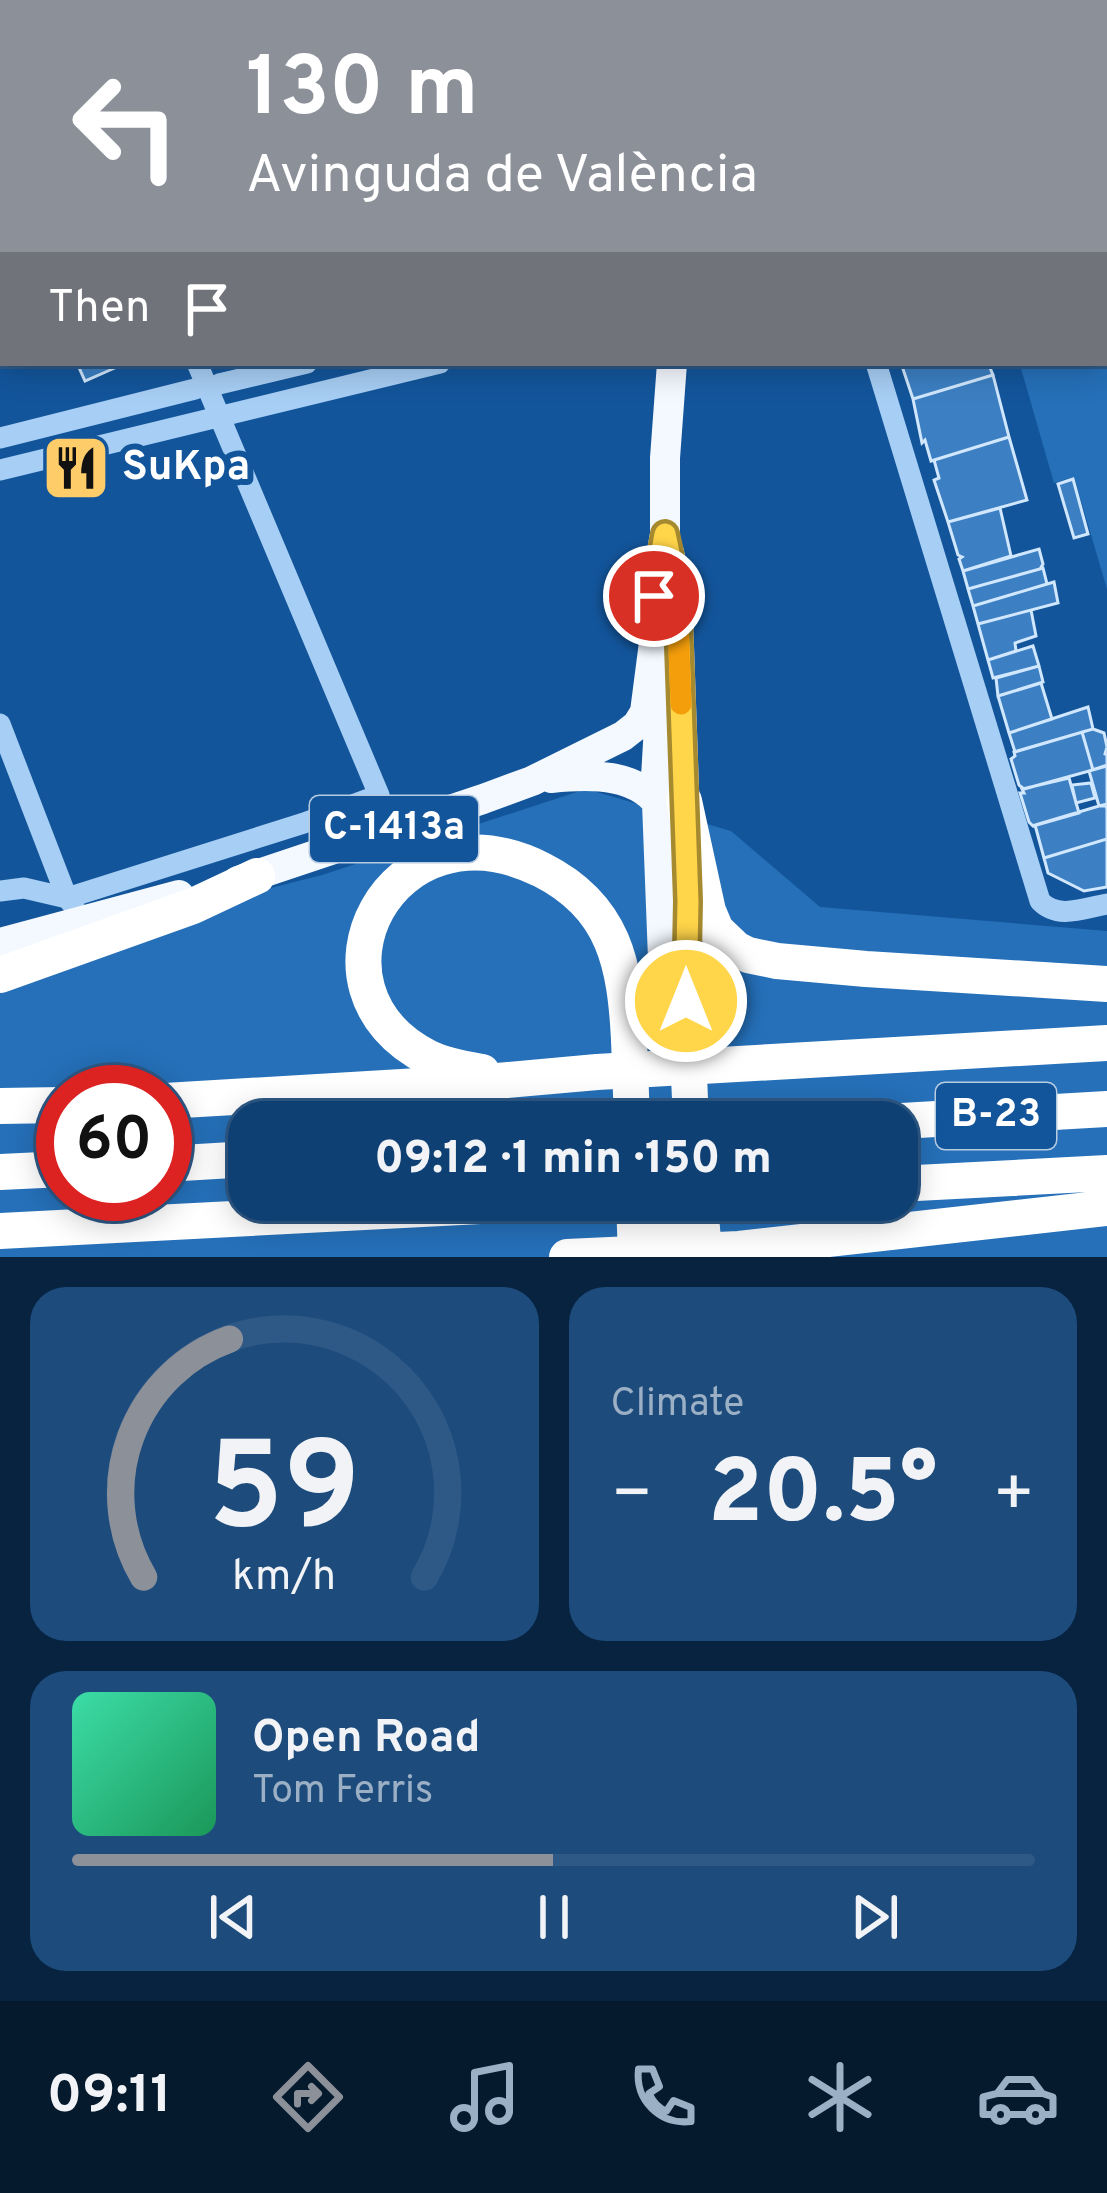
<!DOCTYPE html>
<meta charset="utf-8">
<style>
:root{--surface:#0e4074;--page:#1c4b7c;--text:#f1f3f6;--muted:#9bafc5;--line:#2e5986;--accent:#8c9099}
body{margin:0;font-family:Overpass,sans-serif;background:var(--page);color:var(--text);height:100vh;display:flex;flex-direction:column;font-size:45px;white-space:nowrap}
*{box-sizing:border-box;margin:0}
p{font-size:39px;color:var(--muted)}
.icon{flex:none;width:66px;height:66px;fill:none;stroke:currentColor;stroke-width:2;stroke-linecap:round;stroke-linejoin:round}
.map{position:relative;height:1257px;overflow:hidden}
.details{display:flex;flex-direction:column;gap:30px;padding:30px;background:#082340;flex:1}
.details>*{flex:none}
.guide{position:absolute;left:0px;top:0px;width:1107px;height:366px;box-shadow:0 6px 30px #0003,0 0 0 3px var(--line);background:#8c9099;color:#fff;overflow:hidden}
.speed{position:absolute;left:36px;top:1065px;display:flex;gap:24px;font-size:60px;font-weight:700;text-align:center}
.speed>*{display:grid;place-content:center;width:156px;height:156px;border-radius:50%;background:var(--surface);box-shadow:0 6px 30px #0003,0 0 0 3px var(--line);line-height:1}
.speed .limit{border:18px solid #d22;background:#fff;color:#111}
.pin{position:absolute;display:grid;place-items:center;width:102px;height:102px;color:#fff;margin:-51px;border:6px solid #fff;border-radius:50%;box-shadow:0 3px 12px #0007}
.me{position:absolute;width:132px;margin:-66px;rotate:0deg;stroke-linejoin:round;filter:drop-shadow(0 0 9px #0008)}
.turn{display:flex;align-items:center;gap:42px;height:252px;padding:0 48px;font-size:54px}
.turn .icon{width:156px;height:156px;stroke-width:2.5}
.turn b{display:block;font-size:84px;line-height:102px}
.then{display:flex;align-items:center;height:114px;padding:0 48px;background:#0003;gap:24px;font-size:45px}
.big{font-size:90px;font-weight:800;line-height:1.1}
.details .widget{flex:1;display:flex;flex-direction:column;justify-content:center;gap:18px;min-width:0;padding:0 42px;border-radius:36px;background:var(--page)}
.details .dial{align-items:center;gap:0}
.dial svg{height:312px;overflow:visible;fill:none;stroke:var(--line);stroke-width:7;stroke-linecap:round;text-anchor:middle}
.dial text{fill:var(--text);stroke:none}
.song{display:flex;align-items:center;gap:36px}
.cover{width:144px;height:144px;border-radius:18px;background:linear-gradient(135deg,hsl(160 70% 55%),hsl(150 70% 35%))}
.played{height:12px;border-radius:6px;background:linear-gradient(90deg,var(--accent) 50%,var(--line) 50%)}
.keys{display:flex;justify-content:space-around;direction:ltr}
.heat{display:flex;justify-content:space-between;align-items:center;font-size:66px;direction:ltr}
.details .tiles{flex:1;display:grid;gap:30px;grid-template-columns:1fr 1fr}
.widget:last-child{grid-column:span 2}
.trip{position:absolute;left:228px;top:1101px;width:690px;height:120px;border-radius:36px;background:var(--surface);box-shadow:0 6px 30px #0003,0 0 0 3px var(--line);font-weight:800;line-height:120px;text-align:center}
.tabs{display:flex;height:192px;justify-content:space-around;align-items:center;background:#061a2e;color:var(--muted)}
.tabs .icon{width:84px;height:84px}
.tabs .current{color:var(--accent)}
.tabs b{font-size:54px;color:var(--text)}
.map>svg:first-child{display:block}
.green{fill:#2570b9;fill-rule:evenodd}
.building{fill:#3c7fc2;stroke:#d0e7fd;stroke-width:3}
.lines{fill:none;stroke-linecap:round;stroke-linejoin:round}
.minor{stroke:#a7cef4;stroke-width:21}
.major{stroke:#f4f9ff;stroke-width:30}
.highway{stroke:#fff;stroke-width:36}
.highway-bridge{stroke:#fff;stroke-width:36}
.route-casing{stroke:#a68a30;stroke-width:30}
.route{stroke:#ffd54a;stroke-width:21}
.slow{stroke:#f59e0b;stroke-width:21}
.labels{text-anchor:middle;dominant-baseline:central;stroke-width:12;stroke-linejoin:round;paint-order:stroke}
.shield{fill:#13559b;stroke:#b8cce1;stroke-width:3}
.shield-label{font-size:39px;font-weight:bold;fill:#fff}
.poi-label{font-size:42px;font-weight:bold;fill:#fff;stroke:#13559b;text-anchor:start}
</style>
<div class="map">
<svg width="1107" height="1257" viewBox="0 0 1107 1257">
<rect width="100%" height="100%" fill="#13559b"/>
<path class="green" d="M1104 351H1107V589L1074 477 1054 483 1020 365 1104 363Z
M586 789 731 831 820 907 1107 931V1257H0V957L322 875ZM63 1092H165V1194H63ZM249 1122H897V1200H249Z"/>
<path class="building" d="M1104 224H1107V351H1104Z
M77 363H126L85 381Z
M901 363H988L993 375 913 399Z
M993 375 1009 437 931 461 925 440 922 443 913 399Z
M1009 437 1027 500 948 522 934 480 939 478 934 460Z
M1073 479 1088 534 1074 538 1058 484Z
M1000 508 1011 556 963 571 959 559 962 557 958 555 948 522Z
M1039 549 1043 564 1040 569 968 589 963 571Z
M1043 568 1047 584 973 606 968 589Z
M1054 582 1058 603 978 624 973 606Z
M1031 610 1036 636 1015 643 1016 651 988 660 978 624Z
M1033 646 1039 666 993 678 988 660Z
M1039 666 1043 682 998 696 996 678Z
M1041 683 1052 719 1009 733 998 696Z
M1088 707 1093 729 1015 752 1009 733Z
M1093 729 1104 733 1107 747 1105 754 1107 755V766L1093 770 1082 732Z
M1082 732 1093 770 1024 789 1019 785 1011 759 1015 756 1014 752Z
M1107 765V804L1099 806 1089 771Z
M1069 778 1079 813 1033 826 1029 822 1020 793H1024L1022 789Z
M1091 783 1095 798 1076 803 1072 785Z
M1099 806H1106L1107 809V839L1044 858 1035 825Z
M1107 839V887L1084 891 1048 873 1044 858Z"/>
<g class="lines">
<path class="minor" d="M368 0 370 3
M574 0 575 3
M1028 0 1029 3
M52 3 58 0
M0 28 3 26
M1104 68 1107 66
M1104 206 1107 205
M197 363 379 795 377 835
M876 363 1040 901C1058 920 1084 908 1107 904
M219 384 307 363
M0 438 195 389
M0 470 440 363
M0 724 67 898 74 906
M0 891 24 888 67 898 304 823 379 795"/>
<path class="major" d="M776 3 777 0
M669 552 677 590 688 900 684 972 687 1031
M551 778C591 774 641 772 664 812
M238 881 483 799 532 781 623 736 637 725 645 712 655 635
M0 943 179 895
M666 1036 656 777 661 693 655 635 654 596 665 534V458L672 363"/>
<path class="highway" d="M684 801 708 911 716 930 736 949 748 955 777 961 866 969 1107 984
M0 975 193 906 257 876
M482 1072C465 1069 446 1066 429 1058 291 989 391 794 542 870 615 907 625 965 629 1039
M165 1101 486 1082 597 1072 1107 1043
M0 1106 63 1105
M884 1122 1107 1109
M165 1164 249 1159
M0 1172 63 1169
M897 1184 1107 1173
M669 1200 670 1230
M697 1200 702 1229
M0 1231 597 1200
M567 1257 739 1249 1107 1208"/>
<path class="highway-bridge" d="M687 1031 691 1122
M629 1039 632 1122
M634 1200 636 1257
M702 1229 705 1257
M670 1230 680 1257"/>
</g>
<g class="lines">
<g class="route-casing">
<path id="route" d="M654 596 665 534 677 590 688 901 686 1001"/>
</g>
<use href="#route" class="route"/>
<path class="slow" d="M677 597 681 704"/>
</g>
<defs>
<g id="restaurant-square" transform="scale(3.45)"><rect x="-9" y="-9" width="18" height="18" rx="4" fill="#ffcc6a" stroke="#13559b"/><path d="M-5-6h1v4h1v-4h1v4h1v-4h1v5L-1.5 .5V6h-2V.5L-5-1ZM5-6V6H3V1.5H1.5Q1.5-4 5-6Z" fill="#111"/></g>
</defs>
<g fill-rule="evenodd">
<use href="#restaurant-square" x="76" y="468"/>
</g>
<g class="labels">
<g class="shield">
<rect x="310" y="796" width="168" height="66" rx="9"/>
<rect x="936" y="1083" width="120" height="66" rx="9"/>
</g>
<g class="shield-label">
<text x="394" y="829">C-1413a</text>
<text x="996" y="1116">B-23</text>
</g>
<g class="poi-label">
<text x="122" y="468">SuKpa</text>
</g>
</g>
</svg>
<div class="speed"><div class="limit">60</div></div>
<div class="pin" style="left:654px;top:596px;background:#d93025"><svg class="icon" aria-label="arrive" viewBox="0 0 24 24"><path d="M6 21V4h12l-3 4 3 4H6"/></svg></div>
<svg class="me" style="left:686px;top:1001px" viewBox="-20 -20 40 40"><circle r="17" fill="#ffd54a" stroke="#fff" stroke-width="3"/><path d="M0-11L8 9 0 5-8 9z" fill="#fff"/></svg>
<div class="trip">09:12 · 1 min · 150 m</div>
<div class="guide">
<div class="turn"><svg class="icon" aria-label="left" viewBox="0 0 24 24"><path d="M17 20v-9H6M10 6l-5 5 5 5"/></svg><div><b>130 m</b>Avinguda de València</div></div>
<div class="then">Then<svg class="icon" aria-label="arrive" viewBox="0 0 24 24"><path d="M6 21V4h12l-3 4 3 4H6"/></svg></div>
</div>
</div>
<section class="details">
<div class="tiles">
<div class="widget dial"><svg viewBox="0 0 100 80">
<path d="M14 69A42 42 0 1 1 86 69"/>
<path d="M14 69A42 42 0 0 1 36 8" stroke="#8c9099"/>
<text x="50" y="56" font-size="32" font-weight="700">59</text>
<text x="50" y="72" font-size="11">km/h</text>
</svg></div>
<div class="widget"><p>Climate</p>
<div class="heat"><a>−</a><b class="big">20.5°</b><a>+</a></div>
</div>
<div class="widget">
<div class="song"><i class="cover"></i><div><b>Open Road</b><p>Tom Ferris</p></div></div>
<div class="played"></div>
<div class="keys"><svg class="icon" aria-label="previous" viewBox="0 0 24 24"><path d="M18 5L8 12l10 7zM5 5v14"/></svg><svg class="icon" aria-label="pause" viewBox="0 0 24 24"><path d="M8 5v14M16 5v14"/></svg><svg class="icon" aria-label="next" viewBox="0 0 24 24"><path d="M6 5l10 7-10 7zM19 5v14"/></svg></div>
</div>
</div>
</section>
<nav class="tabs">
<b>09:11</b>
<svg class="icon current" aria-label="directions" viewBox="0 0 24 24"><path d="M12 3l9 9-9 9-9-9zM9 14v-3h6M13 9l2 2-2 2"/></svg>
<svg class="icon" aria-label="music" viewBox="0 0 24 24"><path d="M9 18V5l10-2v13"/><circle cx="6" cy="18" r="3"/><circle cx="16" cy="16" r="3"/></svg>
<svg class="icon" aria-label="phone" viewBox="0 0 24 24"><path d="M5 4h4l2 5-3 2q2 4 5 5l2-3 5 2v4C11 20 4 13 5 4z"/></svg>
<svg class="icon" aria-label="climate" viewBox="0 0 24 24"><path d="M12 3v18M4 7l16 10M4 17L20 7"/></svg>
<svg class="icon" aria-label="car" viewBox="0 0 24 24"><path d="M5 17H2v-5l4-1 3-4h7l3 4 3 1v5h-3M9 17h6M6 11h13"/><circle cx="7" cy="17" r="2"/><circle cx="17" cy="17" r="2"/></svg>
</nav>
